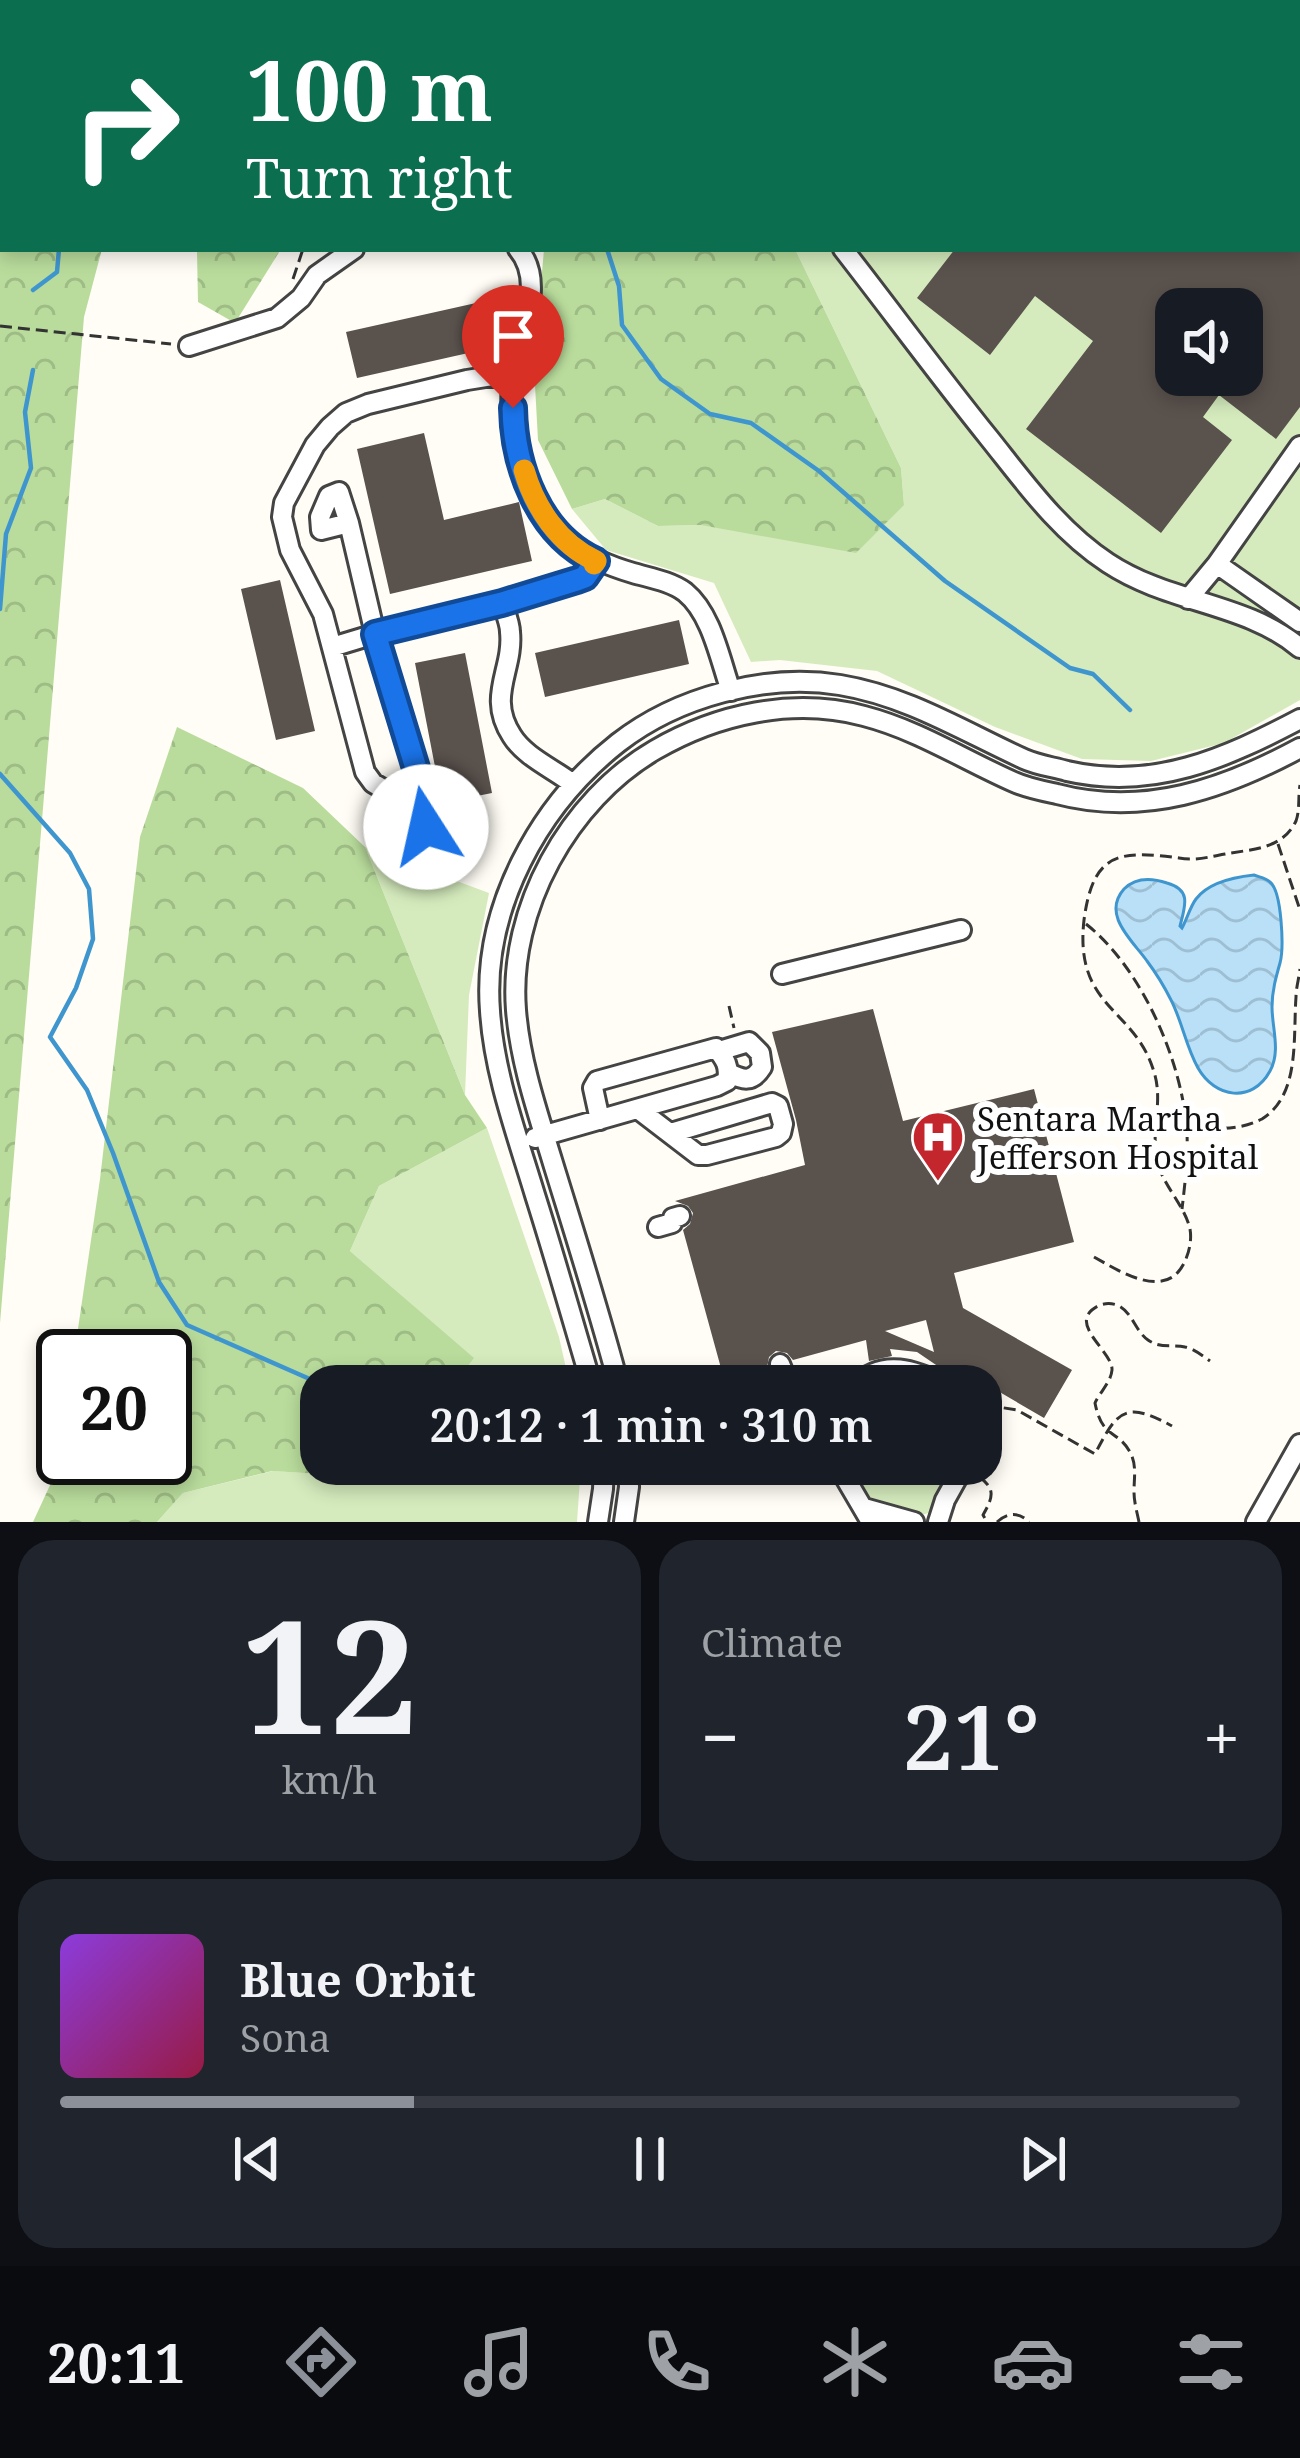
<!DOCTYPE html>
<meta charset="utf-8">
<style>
:root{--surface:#171b24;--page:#20242c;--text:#f1f3f6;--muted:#9ea1a6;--line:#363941;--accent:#8c9099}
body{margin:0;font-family:"Noto Serif",serif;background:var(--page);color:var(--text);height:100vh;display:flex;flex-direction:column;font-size:45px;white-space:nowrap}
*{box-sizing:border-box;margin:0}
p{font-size:39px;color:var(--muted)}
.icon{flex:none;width:66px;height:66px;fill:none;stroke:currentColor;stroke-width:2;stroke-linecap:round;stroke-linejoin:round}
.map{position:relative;height:1522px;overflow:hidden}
.sheet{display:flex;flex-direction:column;gap:18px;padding:18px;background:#0d0f14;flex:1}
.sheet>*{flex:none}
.hud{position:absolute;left:0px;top:0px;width:1302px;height:252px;box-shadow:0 6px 18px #0003;background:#0b6e4f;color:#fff;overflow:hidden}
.controls{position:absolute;left:1155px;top:288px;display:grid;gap:24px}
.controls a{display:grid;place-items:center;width:108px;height:108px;border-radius:24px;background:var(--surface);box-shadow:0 6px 18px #0003;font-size:60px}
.speed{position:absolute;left:36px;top:1329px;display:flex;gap:24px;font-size:60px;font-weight:700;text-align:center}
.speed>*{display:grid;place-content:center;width:156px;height:156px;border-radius:50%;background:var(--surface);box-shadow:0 6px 18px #0003;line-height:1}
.speed .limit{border:6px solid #111;border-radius:18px;background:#fff;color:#111}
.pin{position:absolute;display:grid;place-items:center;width:102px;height:102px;color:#fff;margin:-123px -51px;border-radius:50% 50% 50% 0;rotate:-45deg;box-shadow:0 0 12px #0007}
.pin .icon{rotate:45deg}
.me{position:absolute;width:132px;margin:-66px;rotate:350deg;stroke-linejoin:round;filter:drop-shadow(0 0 9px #0008)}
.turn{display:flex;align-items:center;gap:42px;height:252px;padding:0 48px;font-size:54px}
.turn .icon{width:156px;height:156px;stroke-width:2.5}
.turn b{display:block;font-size:84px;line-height:102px}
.big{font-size:90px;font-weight:600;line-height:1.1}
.sheet .widget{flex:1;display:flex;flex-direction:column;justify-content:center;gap:18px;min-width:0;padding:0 42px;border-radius:36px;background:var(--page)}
.sheet .dial{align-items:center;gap:0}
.dial b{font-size:156px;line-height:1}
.song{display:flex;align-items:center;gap:36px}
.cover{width:144px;height:144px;border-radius:18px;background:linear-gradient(135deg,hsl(270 70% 55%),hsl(340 70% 35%))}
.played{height:12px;border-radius:6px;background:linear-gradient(90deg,var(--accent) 30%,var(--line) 30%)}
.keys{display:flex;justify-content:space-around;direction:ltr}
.heat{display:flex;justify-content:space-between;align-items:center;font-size:66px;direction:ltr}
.sheet .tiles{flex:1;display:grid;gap:18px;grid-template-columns:1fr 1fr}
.widget:last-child{grid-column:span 2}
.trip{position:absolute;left:300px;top:1365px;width:702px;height:120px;border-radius:36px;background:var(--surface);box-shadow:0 6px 18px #0003;font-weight:600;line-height:120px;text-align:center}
.tab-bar{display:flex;height:192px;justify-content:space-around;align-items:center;background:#090b0e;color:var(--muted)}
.tab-bar .icon{width:84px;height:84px}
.tab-bar .current{color:var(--accent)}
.tab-bar b{font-size:54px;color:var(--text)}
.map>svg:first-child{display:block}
.green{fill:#d5ebbd;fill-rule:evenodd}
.forest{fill:url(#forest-crowns)}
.water{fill:url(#water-waves);stroke:#3f96cf;stroke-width:3}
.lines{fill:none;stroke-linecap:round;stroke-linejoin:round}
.stream{stroke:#3f96cf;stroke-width:4.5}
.building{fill:#5a524d;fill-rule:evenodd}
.minor-casing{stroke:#444;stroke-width:24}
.path{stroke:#333;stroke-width:3;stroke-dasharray:12 6;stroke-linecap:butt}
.minor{stroke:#fff;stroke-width:18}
.route-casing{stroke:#114b97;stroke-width:30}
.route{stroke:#1a73e8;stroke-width:21}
.slow{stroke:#f59e0b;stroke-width:21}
.labels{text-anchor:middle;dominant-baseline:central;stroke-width:12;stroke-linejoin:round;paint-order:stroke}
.poi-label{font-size:33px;fill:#111;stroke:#fff;text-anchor:start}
</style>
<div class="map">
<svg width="1300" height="1522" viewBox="0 0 1300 1522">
<defs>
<pattern id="forest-crowns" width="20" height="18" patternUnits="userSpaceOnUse" patternTransform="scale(3)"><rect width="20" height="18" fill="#b9dc9c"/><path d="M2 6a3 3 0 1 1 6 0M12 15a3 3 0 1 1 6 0" fill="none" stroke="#9ebc85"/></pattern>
<pattern id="water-waves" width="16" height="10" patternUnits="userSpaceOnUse" patternTransform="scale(3)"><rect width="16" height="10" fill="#b9e0f7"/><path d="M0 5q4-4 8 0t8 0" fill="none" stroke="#9ebfd3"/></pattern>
</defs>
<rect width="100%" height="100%" fill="#fffdf5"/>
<path class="green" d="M868 0H1300V700L1224 743 1151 761 1082 759 995 727 877 671 780 660 751 662 714 583 606 550 572 509 605 499 658 526 701 525 904 505 901 468 795 249H1299V3H866ZM1176 309H1242V375H1176Z
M365 847 489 893 469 995 465 1095Z
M487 1128 559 1337 570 1386H452L473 1358 350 1251 379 1186Z
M394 1464H581L577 1522H157L183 1493 273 1471 383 1478Z
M849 1464H959L932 1511C915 1522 884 1512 870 1497 861 1488 855 1475 849 1464Z"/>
<path class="forest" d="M446 0H868L866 3H442Z
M3 231V249H102L84 317 0 1323V233Z
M199 249H281L235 323 198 302 197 252Z
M544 249H795L901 468 904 505 856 553 701 525 658 526 605 499 572 509 538 440 534 367Z
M177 727 303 788 365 847 465 1095 487 1128 379 1186 350 1251 474 1358 452 1386H321V1464H394L384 1478 272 1471 183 1493 157 1522H33L57 1470 63 1428V1458H165V1356H74L100 1179 140 837Z"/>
<path class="water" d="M1254 875C1259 877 1266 878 1270 882 1282 892 1284 948 1280 963 1276 977 1272 991 1272 1007 1272 1028 1281 1051 1270 1071 1252 1104 1215 1098 1198 1068 1186 1047 1182 1021 1171 1000 1164 986 1156 973 1147 961 1133 941 1101 915 1124 889 1136 877 1152 878 1167 883 1192 890 1185 906 1180 926L1182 928C1187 919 1190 907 1196 899 1208 883 1235 877 1254 875Z"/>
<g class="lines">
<path class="stream" d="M553 3 554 0
M607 249 619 286 622 325 661 379 710 414 751 423 819 471 945 581 1070 668 1093 674 1130 710
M33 290 57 272 59 249
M0 609 6 534 31 468 25 412 33 370
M0 774 70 853 89 889 93 939 76 988 50 1037 87 1090 113 1153 159 1282 187 1325 312 1380 345 1386"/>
</g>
<path class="building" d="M955 249H1300V407L1276 439 1219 395 1203 417 1232 440 1161 533 1026 429 1093 341 1035 296 990 355 917 298ZM1176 309H1242V375H1176Z
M485 301 495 347 357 378 346 332Z
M424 433 444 520 519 502 532 561 390 594 357 449Z
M280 580 315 731 276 740 241 589Z
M679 620 689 664 545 697 535 653Z
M465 653 492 793 442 803 415 663Z
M873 1009 903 1121 1034 1089 1074 1242 954 1273 963 1308 1072 1370 1044 1418 979 1380 976 1386H967L917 1352 890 1349 892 1356 869 1361 866 1340 793 1360 787 1353 776 1351 769 1357 767 1368 724 1379 683 1230 690 1224 693 1213 688 1206 675 1201 805 1165 796 1120 772 1032ZM926 1320 934 1352 885 1331Z"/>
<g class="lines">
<g class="minor-casing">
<path id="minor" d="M518 249C549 285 515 342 512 382 509 419 516 456 530 490 551 538 585 559 633 573 650 578 670 581 685 592 712 614 720 660 731 691
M843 249C892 312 939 376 989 438 1025 483 1059 531 1108 563 1170 604 1245 602 1300 648
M189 346 277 318 301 298 317 275 354 249
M1217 564 1300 622
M1188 599 1217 564 1300 446
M502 603C505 612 510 623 510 632 514 670 486 696 512 736 525 757 554 769 573 784
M332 647 375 634 349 523 339 492 329 496 320 517 321 530 349 523
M423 791 395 796 373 783 365 772 323 614 290 550 282 517 284 503 315 445 330 427 346 413 368 404 467 380 492 376 512 379
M446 845 426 827 423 791 375 634 502 603 577 581 585 577 596 561
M782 974 961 930
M719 1051 749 1042 760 1053 762 1067C752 1083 743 1080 729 1073
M638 1109 698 1155H707L776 1137 781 1133 783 1124 778 1106 772 1103 671 1133
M535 1138 717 1086 727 1081C730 1066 725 1059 716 1048L597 1081 593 1088 600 1120
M658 1227 672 1223 673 1218 680 1216
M780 1364 789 1386
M592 1386C573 1322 555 1258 535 1195 517 1135 494 1074 490 1011 482 908 539 805 618 743 677 697 765 673 840 685 907 696 963 731 1024 759 1037 765 1053 767 1067 771 1153 791 1226 758 1300 719
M619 1386C599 1310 575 1235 552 1160 537 1111 520 1061 516 1010 508 909 569 800 655 750 717 714 793 697 864 716 918 730 964 760 1014 782 1027 788 1043 791 1057 794 1144 817 1224 789 1300 748
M855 1386C883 1358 915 1370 947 1386
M837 1464 871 1522
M864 1508 914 1522
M598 1522 603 1489 604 1464
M624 1522 629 1487 628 1464
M938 1522 945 1500 965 1464
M1256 1522 1300 1444"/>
</g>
<path class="path" d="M228 3 229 0
M490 3 491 0
M293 279 303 249
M0 326 171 344
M1278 844 1300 910
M1086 924C1142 968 1183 1063 1187 1133 1188 1159 1185 1183 1182 1209
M729 1006 734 1028
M1188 1124C1214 1130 1238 1131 1262 1119 1300 1095 1293 1040 1296 997 1296 988 1299 978 1300 969
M1094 1257C1119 1271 1164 1300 1183 1265 1189 1254 1192 1241 1190 1229 1184 1203 1159 1182 1156 1155 1152 1127 1163 1100 1154 1072 1135 1007 1074 1009 1084 920 1093 852 1119 850 1179 858 1195 861 1209 857 1225 854 1251 849 1282 850 1296 821 1300 810 1298 796 1300 785
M986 1405 1017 1410 1095 1454C1117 1411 1125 1400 1172 1426
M979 1477C997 1489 992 1499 983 1515L987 1522
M997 1522C1008 1512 1019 1512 1029 1522
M1139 1522C1137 1512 1134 1502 1134 1492 1134 1477 1137 1465 1130 1452 1117 1429 1102 1439 1095 1403 1100 1392 1111 1382 1112 1370 1113 1351 1065 1323 1098 1306 1104 1303 1111 1303 1117 1305 1132 1311 1135 1331 1148 1340 1161 1349 1172 1344 1185 1347 1193 1348 1203 1356 1210 1361"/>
<use href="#minor" class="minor"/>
</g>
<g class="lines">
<g class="route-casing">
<path id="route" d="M426 827 423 791 375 634 502 603 577 580 585 577 596 561C539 535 514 467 513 408"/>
</g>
<use href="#route" class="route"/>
<path class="slow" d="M524 470C535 508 559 544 596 561L594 564"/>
</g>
<defs>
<g id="hospital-pin" transform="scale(2.7)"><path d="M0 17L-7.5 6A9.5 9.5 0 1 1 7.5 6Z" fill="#c4262e" stroke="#fff"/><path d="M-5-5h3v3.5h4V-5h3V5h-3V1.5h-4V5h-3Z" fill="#fff"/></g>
</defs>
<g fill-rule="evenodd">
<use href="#hospital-pin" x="938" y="1137"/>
</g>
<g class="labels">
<g class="poi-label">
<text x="977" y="1118">Sentara Martha<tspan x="977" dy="38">Jefferson Hospital</tspan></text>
</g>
</g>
</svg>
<div class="controls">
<a><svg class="icon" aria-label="sound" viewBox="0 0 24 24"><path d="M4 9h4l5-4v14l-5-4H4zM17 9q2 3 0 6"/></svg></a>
</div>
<div class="speed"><div class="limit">20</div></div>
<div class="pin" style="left:513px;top:408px;background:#d93025"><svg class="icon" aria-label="arrive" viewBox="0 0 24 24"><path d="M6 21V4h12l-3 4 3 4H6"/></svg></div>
<svg class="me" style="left:426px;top:827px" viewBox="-20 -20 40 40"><circle r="19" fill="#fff"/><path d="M0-13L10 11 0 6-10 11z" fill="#1a73e8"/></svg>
<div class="trip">20:12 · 1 min · 310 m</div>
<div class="hud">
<div class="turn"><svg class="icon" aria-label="right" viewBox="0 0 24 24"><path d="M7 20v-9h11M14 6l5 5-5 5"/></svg><div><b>100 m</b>Turn right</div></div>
</div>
</div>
<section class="sheet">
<div class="tiles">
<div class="widget dial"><b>12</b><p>km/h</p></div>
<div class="widget"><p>Climate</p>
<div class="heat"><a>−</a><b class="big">21°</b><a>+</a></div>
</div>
<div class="widget">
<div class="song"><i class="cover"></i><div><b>Blue Orbit</b><p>Sona</p></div></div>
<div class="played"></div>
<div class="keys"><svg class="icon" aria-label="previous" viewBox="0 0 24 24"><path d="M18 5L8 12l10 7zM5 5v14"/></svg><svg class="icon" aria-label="pause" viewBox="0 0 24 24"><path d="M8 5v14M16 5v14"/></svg><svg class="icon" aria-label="next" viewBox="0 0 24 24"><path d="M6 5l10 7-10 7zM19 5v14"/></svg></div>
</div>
</div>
</section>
<nav class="tab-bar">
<b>20:11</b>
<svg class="icon current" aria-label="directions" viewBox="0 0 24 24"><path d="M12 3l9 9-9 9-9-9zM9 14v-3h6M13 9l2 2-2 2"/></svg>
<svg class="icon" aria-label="music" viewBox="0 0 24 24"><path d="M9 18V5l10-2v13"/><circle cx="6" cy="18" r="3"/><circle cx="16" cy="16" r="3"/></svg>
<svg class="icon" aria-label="phone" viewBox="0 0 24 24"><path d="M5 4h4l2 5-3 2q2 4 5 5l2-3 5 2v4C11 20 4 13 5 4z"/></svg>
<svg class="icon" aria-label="climate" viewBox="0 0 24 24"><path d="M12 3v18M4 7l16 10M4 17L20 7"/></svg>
<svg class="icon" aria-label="car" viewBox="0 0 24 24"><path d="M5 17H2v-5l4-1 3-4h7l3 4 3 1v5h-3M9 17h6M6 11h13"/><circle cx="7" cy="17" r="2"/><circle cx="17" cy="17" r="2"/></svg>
<svg class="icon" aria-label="filters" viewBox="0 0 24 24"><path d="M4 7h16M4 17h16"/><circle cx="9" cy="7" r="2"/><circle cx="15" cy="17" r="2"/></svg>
</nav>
